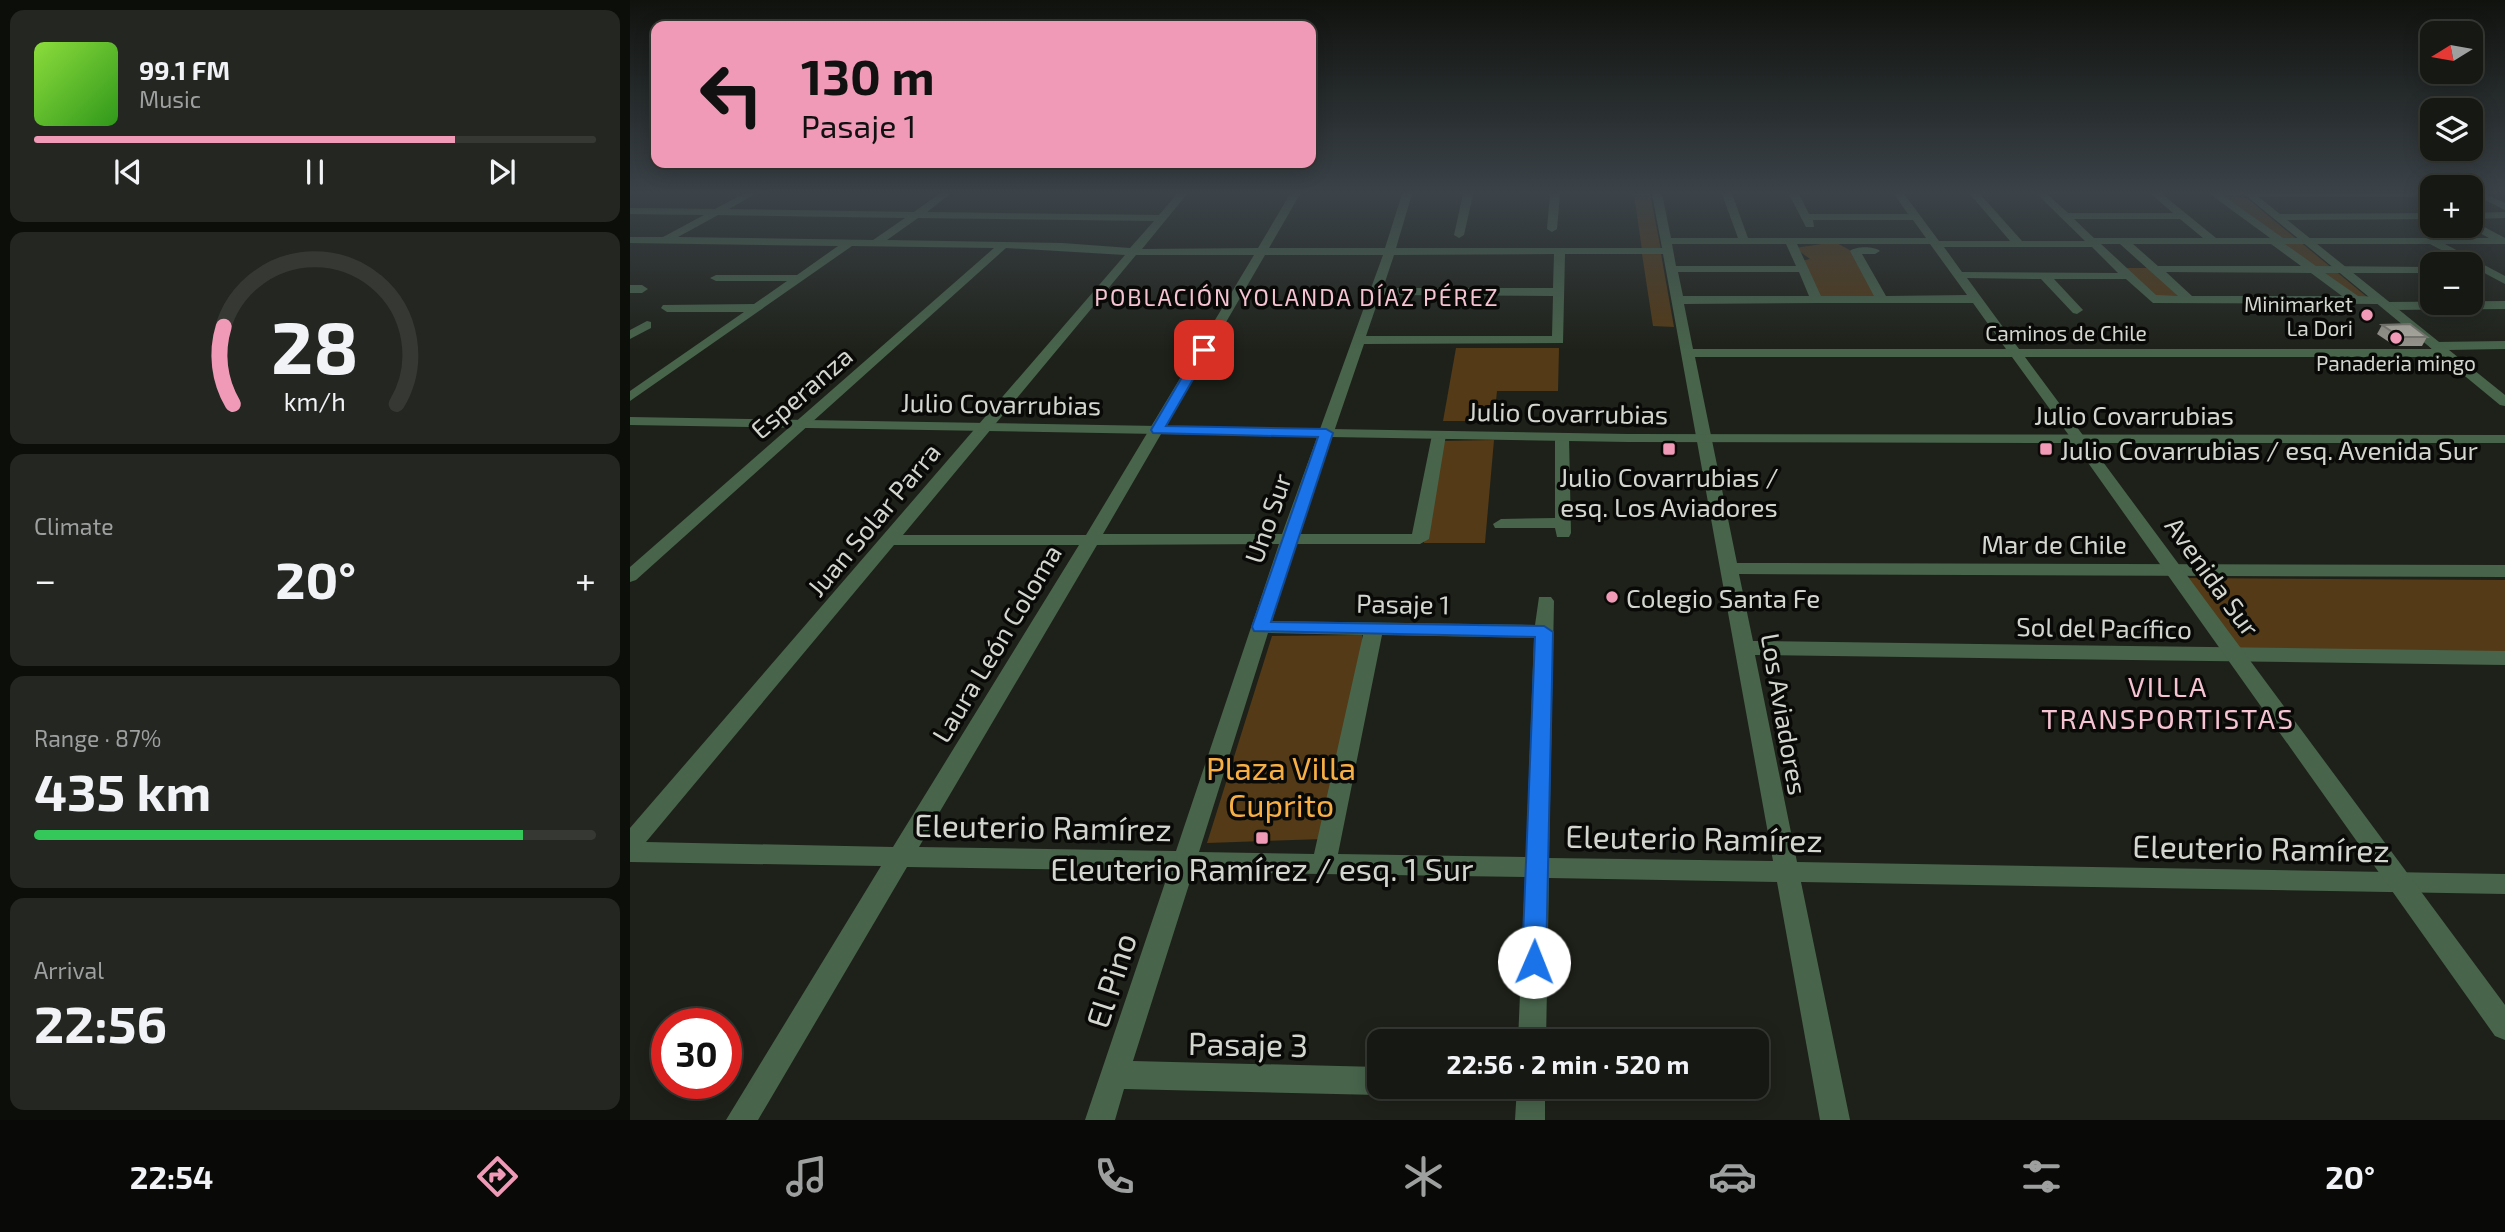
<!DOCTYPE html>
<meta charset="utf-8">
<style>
:root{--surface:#161913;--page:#232621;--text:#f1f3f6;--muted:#9ea0a0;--line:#353833;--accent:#f09ab7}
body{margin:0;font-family:"Exo 2",sans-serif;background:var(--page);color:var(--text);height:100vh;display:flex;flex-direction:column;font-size:26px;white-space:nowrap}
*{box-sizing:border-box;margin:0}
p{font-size:23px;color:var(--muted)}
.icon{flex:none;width:38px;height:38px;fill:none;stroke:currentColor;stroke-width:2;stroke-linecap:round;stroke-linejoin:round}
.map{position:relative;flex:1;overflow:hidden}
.sheet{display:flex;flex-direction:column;gap:10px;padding:10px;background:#0c0e0a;width:630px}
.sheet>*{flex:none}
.guide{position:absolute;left:21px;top:21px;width:665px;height:147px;border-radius:14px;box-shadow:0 4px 18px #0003,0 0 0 2px var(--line);background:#f09ab7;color:#111;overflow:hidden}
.needle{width:46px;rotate:259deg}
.controls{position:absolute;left:1790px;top:21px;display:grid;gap:14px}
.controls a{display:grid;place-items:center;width:63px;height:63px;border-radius:14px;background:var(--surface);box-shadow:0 4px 18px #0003,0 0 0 2px var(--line);font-size:35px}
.speed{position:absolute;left:21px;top:1008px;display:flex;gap:14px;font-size:35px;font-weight:700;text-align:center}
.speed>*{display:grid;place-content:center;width:91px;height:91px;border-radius:50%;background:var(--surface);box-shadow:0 4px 18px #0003,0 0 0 2px var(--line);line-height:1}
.speed .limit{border:10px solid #d22;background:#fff;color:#111}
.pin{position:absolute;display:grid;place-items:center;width:60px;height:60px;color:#fff;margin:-30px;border-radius:14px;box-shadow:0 4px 10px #0006}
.me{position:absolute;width:77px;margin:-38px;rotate:1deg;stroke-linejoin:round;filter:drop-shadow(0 0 5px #0008)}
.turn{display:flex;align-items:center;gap:24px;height:147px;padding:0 35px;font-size:32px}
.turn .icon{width:91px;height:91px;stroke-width:2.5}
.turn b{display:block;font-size:49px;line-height:60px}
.big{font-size:52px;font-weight:700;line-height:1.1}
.sheet .widget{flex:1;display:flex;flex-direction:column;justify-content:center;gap:10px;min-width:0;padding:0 24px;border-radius:14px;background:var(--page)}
.sheet .dial{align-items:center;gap:0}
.dial svg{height:182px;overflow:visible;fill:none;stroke:var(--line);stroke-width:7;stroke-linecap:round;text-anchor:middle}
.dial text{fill:var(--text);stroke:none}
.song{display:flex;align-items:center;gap:21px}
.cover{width:84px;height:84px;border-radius:10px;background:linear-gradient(135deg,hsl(90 70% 55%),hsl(110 70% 35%))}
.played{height:7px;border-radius:4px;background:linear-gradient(90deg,var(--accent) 75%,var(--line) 75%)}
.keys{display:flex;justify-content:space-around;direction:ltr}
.heat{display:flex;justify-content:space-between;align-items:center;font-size:38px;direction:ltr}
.charge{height:10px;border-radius:5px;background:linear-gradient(90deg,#34c759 87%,var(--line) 0)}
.trip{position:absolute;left:737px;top:1029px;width:402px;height:70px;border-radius:14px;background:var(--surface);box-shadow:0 4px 18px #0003,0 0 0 2px var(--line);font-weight:700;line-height:70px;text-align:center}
.tab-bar{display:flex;height:112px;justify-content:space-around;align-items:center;background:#090a08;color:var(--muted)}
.tab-bar .icon{width:49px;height:49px}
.tab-bar .on{color:var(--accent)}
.tab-bar b{font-size:32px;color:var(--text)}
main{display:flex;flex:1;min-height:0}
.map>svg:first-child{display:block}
.green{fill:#543a16}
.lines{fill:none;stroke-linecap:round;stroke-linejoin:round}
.minor{fill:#48644b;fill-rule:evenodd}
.tertiary{fill:#48644b;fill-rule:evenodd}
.wall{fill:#96948b}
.building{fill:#aeaca2;stroke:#7a7871;stroke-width:2}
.route{fill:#1a73e8;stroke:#114b97;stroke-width:2}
.poi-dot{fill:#f09ab7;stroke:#090a07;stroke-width:2.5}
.labels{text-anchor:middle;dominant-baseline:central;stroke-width:7;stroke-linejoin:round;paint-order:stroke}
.far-poi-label{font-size:21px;fill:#d3d5cf;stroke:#090a07;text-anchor:end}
.far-street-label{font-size:21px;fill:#d3d5cf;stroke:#090a07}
.far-neighbourhood-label{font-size:23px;letter-spacing:2px;fill:#f5c3d2;stroke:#090a07}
.street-label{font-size:26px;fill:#d3d5cf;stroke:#090a07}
.poi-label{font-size:26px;fill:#d3d5cf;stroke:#090a07;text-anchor:start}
.neighbourhood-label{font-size:28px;letter-spacing:2px;fill:#f5c3d2;stroke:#090a07}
.near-park-label{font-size:32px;fill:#f6ae45;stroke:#090a07}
.near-street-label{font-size:32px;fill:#d3d5cf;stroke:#090a07}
.near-poi-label{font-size:32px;fill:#d3d5cf;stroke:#090a07}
</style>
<main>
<section class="sheet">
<div class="widget">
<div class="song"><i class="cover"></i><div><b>99.1 FM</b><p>Music</p></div></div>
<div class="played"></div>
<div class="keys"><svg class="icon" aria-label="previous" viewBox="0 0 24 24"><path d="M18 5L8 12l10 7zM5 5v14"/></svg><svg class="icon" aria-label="pause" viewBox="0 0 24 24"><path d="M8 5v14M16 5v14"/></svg><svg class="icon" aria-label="next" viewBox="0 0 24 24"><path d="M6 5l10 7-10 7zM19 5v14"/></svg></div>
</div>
<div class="widget dial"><svg viewBox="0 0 100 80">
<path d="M14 69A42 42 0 1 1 86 69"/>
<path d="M14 69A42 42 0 0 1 10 35" stroke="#f09ab7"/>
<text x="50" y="56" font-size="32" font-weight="700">28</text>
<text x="50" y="72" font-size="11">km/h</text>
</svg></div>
<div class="widget"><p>Climate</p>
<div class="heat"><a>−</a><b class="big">20°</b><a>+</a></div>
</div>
<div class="widget"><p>Range · 87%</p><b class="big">435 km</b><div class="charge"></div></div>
<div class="widget"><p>Arrival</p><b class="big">22:56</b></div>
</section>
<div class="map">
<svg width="1875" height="1120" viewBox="0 0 1875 1120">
<rect width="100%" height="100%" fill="#1e2119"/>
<path class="green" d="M1004 194H1020L1031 250H1012Z
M1588 194H1612L1737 297 1724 296 1648 243 1654 242Z
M1205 242 1225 253 1250 299H1188L1171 261 1180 259 1165 248Z
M1012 254H1031L1044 327 1023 326Z
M1495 268H1520L1552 297H1527Z
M826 348H929L928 391H867L864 421H813Z
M864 440 855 543H794L810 441Z
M1553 578 1875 580V653L1605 650Z
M732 635 733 658 694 839 577 843 642 636Z"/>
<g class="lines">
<path class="minor" d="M113 194H125L99 209 284 212 309 194H320L297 212 529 215 547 194H557L512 249 628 248 660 194H670L639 248H755L772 194H782L766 248H1032L1022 194H1032L1041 238H1108L1092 194H1102L1118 238H1296L1283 220H1183L1184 227H1176L1159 194H1169L1179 214H1278L1264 194H1274L1309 241H1380L1340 194H1350L1392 241H1455L1407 194H1417L1438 213H1543L1521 194H1532L1586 238H1640L1580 194H1591L1653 238H1859L1837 226H1841V221L1845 222 1875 238V244H1815L1875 276V284L1800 244H1655L1686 266 1802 267V273H1695L1728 296 1753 297 1755 300 1749 304 1523 303 1496 279H1424L1453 310 1447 314 1443 313 1411 279 1337 278 1389 349H1802L1799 346 1805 342 1875 341V349L1817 350 1821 353 1814 357H1395L1455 438 1448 442 1443 441 1382 357H1065L1107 563 1875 565V577L1109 574 1123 641 1875 651V665L1125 655 1167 862 1875 874V894L1171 882 1220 1120H1190L1147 882 919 878 916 1041H888L895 877 563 872 503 1061 749 1067V1087H761L759 1091 749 1095 494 1089 485 1120H455L539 871 277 867 128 1120H96L251 866 0 862V828L495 255 376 248 6 580 0 582V567L364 248 222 246 0 401V391L114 312H37L31 308 33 305 124 304 157 281H86L80 278 86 275H167L208 246 0 243V237H33L74 215 0 214V208L85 209ZM88 215 275 218 243 240 48 237ZM288 218 524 221 500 248 432 243 257 240ZM1444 219H1550L1573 238H1464ZM1042 244H1156L1166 266H1046ZM1167 244H1300L1337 295 1256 296 1232 254H1245L1250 251C1244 246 1226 246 1220 251L1244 296H1191ZM1471 244H1490L1548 296 1526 295ZM1503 244H1641L1671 266H1528ZM1314 247H1462L1488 273 1332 272ZM924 254 923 288H753L764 255ZM935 254H1033L1143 861 919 858 924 601 921 597H909L905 625 642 621 666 544H790L799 539 816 435 809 431 802 435 782 534H669L734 344 933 343ZM506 255H624L456 535H273ZM635 255H753L652 534H473ZM1048 272H1169L1179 296H1053ZM1536 272 1681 273 1712 296H1562ZM750 295 923 296 922 336H736ZM1189 303H1343L1376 349H1063L1054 304ZM649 544 546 851 289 847 467 545ZM264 545H449L263 847 16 842ZM638 633 733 635 684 854 569 852ZM752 635 904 638 896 857 708 854Z
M833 194H843L834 235 829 238 824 235Z
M920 194H930L927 229 922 232 917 229Z
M1615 194H1788L1783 197H1620Z
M1843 194H1855L1875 203V210Z
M1875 212V218L1841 219V213Z
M1802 213V219L1647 220 1642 217 1647 214Z
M0 285H12L18 289 12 293H0Z
M1875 301V309L1757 310 1751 306 1757 302Z
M17 321 21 322V328L0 339V330Z
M932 433 939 437 941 533 939 537H927L925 528H865L863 524 871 519 925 518V437Z
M887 1087H915V1120H885Z"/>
<path class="tertiary" d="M1614 194H1625L1875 395V406L1870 405Z
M0 417 998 434 1875 435V443H1459L1875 1005V1040L1865 1036 1444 443 998 442 0 425Z"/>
</g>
<path class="wall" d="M1752 325 1797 337 1792 346H1765L1747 334Z"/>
<path class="building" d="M1780 324 1797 337H1770L1752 325Z"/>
<linearGradient id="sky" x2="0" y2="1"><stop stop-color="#10120e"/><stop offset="0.55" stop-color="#3b4349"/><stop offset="1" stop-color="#3b4349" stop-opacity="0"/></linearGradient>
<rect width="1875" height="351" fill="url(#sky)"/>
<path class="route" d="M574 347 580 350 536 426 696 429 703 433 641 622 914 626 923 632 916 962 912 970 904 973 896 970 892 962 905 637 624 631 622 627 688 437 523 433 521 430 568 350Z"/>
<g class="poi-dot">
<circle cx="1737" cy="315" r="7"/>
<circle cx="1766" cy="338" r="7"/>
<rect x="1032" y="442" width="14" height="14" rx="3.5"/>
<rect x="1409" y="442" width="14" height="14" rx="3.5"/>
<circle cx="982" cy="597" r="7"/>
<rect x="625" y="831" width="14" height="14" rx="3.5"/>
</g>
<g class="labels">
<g class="far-poi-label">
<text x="1723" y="303">Minimarket<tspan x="1723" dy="24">La Dori</tspan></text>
<text x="1766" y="362" text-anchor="middle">Panaderia mingo</text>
</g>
<g class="far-street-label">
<text x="1436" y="332">Caminos de Chile</text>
</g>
<g class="far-neighbourhood-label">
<text x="667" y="297">POBLACIÓN YOLANDA DÍAZ PÉREZ</text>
</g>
<g class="street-label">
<text transform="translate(171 392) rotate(-41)">Esperanza</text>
<text transform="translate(371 403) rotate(1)">Julio Covarrubias</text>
<text transform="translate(938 412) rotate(1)">Julio Covarrubias</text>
<text x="1504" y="414">Julio Covarrubias</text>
<text transform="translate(637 518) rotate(-71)">Uno Sur</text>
<text transform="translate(243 519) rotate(-50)">Juan Solar Parra</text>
<text x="1424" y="543">Mar de Chile</text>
<text transform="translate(1583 576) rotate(54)">Avenida Sur</text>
<text transform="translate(773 603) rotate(1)">Pasaje 1</text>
<text transform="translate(1474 627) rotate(1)">Sol del Pacífico</text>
<text transform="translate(366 643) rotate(-59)">Laura León Coloma</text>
<text transform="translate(1155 714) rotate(80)">Los Aviadores</text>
</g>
<g class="poi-label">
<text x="1430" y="449">Julio Covarrubias / esq. Avenida Sur</text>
<text x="1039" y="476" text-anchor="middle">Julio Covarrubias /<tspan x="1039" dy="30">esq. Los Aviadores</tspan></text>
<text x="996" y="597">Colegio Santa Fe</text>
</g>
<g class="neighbourhood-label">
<text x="1538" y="686">VILLA<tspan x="1538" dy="32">TRANSPORTISTAS</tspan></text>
</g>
<g class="near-park-label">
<text x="651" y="767">Plaza Villa<tspan x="651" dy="37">Cuprito</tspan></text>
</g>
<g class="near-street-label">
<text transform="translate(413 826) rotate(1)">Eleuterio Ramírez</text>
<text transform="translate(1064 837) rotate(1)">Eleuterio Ramírez</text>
<text transform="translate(1631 847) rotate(1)">Eleuterio Ramírez</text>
<text transform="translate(480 980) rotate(-72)">El Pino</text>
<text transform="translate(618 1043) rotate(1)">Pasaje 3</text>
</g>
<g class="near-poi-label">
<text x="632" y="868">Eleuterio Ramírez / esq. 1 Sur</text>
</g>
</g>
</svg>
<div class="controls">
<a><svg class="needle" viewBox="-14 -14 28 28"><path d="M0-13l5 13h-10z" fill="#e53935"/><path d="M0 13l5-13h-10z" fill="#9ea0a0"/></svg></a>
<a><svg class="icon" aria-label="layers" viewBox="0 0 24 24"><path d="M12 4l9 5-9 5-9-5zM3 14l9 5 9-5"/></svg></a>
<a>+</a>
<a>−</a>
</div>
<div class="speed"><div class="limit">30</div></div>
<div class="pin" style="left:574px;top:350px;background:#d93025"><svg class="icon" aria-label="arrive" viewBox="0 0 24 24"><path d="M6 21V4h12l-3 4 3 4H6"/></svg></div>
<svg class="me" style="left:904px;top:962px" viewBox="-20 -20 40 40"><circle r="19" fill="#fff"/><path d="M0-13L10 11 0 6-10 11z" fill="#1a73e8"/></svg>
<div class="trip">22:56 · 2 min · 520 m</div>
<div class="guide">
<div class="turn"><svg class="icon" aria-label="left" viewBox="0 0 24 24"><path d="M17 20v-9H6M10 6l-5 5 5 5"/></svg><div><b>130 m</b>Pasaje 1</div></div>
</div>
</div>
</main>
<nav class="tab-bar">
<b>22:54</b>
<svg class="icon on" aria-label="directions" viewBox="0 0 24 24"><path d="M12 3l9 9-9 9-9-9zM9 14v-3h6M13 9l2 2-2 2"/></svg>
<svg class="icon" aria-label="music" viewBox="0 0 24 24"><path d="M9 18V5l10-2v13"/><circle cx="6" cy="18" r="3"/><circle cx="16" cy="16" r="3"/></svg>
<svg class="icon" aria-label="phone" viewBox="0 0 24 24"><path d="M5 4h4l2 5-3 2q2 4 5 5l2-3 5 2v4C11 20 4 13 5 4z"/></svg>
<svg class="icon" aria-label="climate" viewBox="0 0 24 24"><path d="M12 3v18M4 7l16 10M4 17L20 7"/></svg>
<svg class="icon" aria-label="car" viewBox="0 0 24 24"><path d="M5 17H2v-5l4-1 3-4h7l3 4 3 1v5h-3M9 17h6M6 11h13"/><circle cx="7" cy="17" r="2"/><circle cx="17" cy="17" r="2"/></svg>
<svg class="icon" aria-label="filters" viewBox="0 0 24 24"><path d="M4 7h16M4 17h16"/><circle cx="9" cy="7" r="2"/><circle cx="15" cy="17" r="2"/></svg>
<b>20°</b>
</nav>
